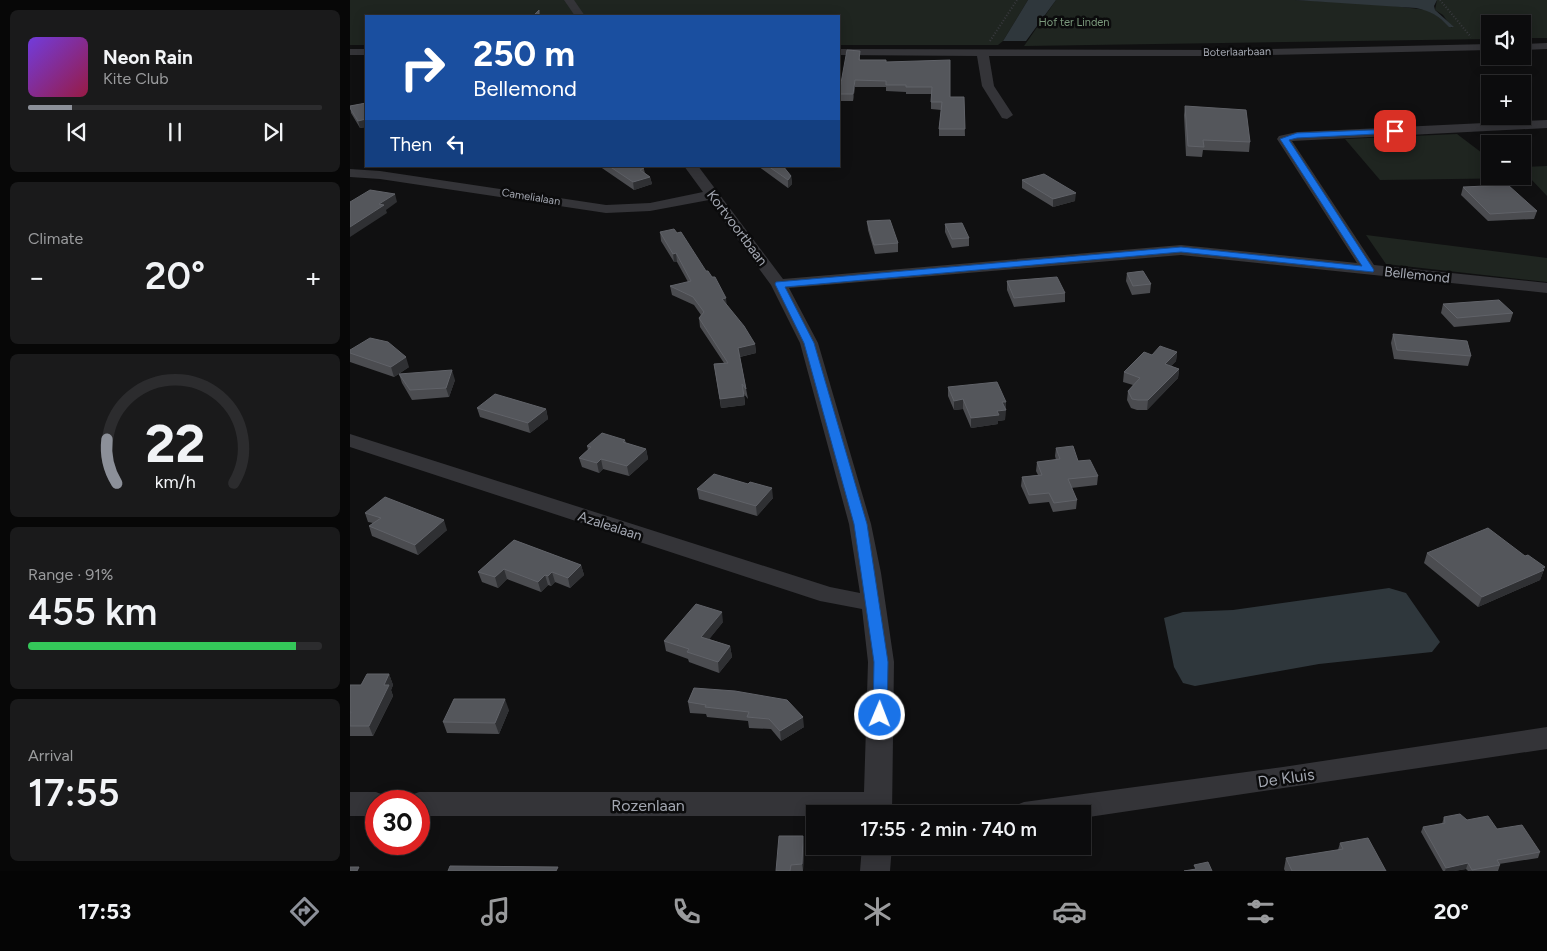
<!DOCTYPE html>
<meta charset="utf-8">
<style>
:root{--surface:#0c0c0d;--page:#1a1a1b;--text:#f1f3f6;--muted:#9a9b9d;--line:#2c2c2e;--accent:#8c9099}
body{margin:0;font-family:Figtree,sans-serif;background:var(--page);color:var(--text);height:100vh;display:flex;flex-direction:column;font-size:19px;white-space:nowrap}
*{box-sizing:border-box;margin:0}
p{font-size:16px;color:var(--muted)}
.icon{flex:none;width:28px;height:28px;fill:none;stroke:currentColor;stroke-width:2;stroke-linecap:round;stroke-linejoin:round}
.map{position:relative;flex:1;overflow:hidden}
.panel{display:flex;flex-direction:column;gap:10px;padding:10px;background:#070707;width:350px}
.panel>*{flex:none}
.top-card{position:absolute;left:15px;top:15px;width:475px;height:152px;border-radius:0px;box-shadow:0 2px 12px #0003,0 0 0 1px var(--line);background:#1a4fa0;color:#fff;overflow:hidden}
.buttons{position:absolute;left:1131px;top:15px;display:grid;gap:10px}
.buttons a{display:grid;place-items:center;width:50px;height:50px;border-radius:0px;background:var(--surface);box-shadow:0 2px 12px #0003,0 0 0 1px var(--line);font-size:25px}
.speed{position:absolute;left:15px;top:790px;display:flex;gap:10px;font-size:25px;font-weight:700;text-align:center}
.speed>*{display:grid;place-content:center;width:65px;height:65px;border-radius:50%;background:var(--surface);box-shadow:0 2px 12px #0003,0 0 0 1px var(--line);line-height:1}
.speed .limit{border:8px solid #d22;background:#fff;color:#111}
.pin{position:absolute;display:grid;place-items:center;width:42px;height:42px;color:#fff;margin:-21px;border-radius:10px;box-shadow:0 2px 8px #0006}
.me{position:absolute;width:55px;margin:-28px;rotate:1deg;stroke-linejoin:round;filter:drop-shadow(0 0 4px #0008)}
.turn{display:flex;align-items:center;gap:18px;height:105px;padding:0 25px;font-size:22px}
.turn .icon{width:65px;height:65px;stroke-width:2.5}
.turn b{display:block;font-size:35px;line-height:42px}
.then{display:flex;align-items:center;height:48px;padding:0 25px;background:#0003;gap:10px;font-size:19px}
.big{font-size:38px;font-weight:600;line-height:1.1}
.panel .widget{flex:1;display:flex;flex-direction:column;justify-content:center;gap:8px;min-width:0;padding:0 18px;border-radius:8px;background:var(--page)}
.panel .dial{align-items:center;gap:0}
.dial svg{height:130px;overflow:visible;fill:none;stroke:var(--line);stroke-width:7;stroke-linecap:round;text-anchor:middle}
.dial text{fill:var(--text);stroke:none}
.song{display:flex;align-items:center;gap:15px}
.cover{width:60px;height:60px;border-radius:8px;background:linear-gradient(135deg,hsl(260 70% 55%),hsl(340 70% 35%))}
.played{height:5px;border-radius:2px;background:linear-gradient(90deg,var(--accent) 15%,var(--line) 15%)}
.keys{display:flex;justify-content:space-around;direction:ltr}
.heat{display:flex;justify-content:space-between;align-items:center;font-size:28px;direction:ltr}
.charge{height:8px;border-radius:4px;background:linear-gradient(90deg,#34c759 91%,var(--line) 0)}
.trip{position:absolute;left:456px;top:805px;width:285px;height:50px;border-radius:0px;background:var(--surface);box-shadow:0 2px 12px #0003,0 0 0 1px var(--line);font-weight:600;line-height:50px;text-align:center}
.dock{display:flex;height:80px;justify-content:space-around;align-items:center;background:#050505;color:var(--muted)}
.dock .icon{width:35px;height:35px}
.dock .selected{color:var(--accent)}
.dock b{font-size:22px;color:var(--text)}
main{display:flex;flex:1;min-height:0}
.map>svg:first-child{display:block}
.green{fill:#1f2520}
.water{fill:#2f373c}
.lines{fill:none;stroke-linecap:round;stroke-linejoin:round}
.path{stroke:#38393d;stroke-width:2;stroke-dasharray:1 2;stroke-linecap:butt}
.minor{fill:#343438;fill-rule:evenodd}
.wall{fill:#4b4c50}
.shaded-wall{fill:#2f3033}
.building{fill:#54565b;stroke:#606268}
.route{fill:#1a73e8;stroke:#114b97}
.labels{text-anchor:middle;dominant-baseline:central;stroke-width:5;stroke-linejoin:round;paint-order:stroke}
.far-park-label{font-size:11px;fill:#7b9a7d;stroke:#0b0b0c}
.far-street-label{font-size:11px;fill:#a3a7b1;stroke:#0b0b0c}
.street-label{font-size:14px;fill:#a3a7b1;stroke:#0b0b0c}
.near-street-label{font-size:16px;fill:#a3a7b1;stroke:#0b0b0c}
</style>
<main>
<section class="panel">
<div class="widget">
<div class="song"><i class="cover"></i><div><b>Neon Rain</b><p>Kite Club</p></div></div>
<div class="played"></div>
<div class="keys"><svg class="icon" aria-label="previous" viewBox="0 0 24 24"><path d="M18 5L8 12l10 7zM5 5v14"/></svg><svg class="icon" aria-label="pause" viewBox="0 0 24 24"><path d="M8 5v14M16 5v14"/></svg><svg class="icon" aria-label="next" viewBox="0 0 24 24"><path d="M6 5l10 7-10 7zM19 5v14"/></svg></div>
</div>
<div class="widget"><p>Climate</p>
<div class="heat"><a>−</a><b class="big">20°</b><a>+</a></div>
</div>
<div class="widget dial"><svg viewBox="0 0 100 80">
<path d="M14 69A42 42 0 1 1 86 69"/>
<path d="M14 69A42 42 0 0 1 8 42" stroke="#8c9099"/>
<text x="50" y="56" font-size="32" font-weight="700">22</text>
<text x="50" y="72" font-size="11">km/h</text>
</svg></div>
<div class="widget"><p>Range · 91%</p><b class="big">455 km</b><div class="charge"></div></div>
<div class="widget"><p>Arrival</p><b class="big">17:55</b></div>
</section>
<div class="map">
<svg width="1197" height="871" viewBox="0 0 1197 871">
<rect width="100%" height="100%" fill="#101011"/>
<path class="green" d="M0 0H678L653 41 648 45H489V16H16V45H0Z
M706 0H945L1027 4 1077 10 1086 15 1102 28 1093 15 1085 10 1087 0H1197V38H1173L1172 24H1140V39L674 46Z
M1107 134 1140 159V176H1172L1173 167 1197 166V196L1180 178 1030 180 995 139Z
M1016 235 1197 258V282L1036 264Z"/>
<path class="water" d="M678 0H706L676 41H653Z
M945 0H1087L1084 6 1085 10 1104 27H1099C1089 16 1081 11 1066 8Z
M1039 588 1056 593 1090 642 1082 652 969 664 845 686 833 683 824 667 814 618 833 612 883 610Z"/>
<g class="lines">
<path class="path" d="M1090 0 1121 37
M640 41 667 0"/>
<path class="minor" d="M214 0H224L235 16H225Z
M1197 43V49L1172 50V44Z
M1140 44V50L878 56H639L644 86 663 115 657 119 652 118 632 86 627 56 489 55V49L878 50Z
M0 49H16V55H0Z
M1197 120V128L942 141 1024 265 1197 283V293L831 255 439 288 468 343 521 524 531 573 544 662 542 814H465V816H69V801H56L59 796 69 792H514L518 662 512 609 470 601 0 447V434L480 587 510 593 499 524 450 343 421 285 359 200 300 211 256 213 30 179 0 177V169L30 171 256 205 300 203 353 192 334 166H348L433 279 831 245 1007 263 927 139 929 136 947 132Z
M1197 727V749L732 818V814H660L664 806 674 802 933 767Z
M0 792H26L36 796 39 801H26V816H0Z
M512 846H542L540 871H510Z"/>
</g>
<path class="wall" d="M510 57V60L536 62 600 97H614L615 136H589V129L591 110 581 109V94H556V92L536 91V87H505L503 101H489V91Z
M16 103V127L10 128 1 113 0 106Z
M835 106 900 142 899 152 853 150 852 157 836 156 834 115Z
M249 166H293L295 173 300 177 302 184 284 190Z
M408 166H433L441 176 442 184 438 188Z
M672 180 725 201 703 207 672 188Z
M1113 187 1187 211 1184 219 1138 221 1111 195Z
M517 221 548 243V252L525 254 518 230Z
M595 224 619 238V246L602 248 595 232Z
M310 232 377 305 405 344 406 353 390 357 398 399 394 394 395 405 371 408 364 364 374 363 350 327 349 318 351 315 344 305 322 295 320 286 338 282 327 262H324L311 241Z
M777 273 801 284 800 293 782 295 776 281Z
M657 281 715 293V302L664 307 657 290Z
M1093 304 1163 313 1160 322 1104 327 1091 313Z
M1043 334 1121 356 1118 366 1044 359 1041 343Z
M0 350 59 367 44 377 0 362Z
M827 352 826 361 821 366 829 369 828 378 797 410H787L781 408 777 400 778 391 783 385 773 382 774 372 802 355Z
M49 374 105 380 99 397 62 400 52 383Z
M598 387 656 402 655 420 648 421V424L621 428 613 409 604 410 598 396Z
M127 408 196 409 198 419 180 433 130 417Z
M275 440 276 443 296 449 298 459 279 476 253 469 249 473 232 467 229 458 238 450 237 446Z
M706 448 728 461 748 476 747 485 721 488 727 500 726 509 703 512 699 502 679 504 671 486 672 477 688 475 686 471 687 462 706 460 705 456Z
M398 484 423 498 407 516 349 499 347 489Z
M15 513 97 530 68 555 22 536 19 526 23 523 18 522Z
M164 540 231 565 234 575 220 588 205 582 201 586 198 585 191 592 157 579 148 588 132 582 128 572Z
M1077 553 1175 556 1195 567 1190 580 1128 607 1074 563Z
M373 622 359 639 380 646 382 657 369 673 339 662 338 659 316 651 314 641Z
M39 674 43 685 41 690 43 696 23 736H0V685H11Z
M344 688 454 727 431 741 421 729 399 728 398 721 357 717 356 714 340 713 338 702Z
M159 710 149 734 97 733 93 722Z
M1094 817 1117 820 1147 829 1190 852 1188 858 1149 864 1150 865 1148 871H1118L1116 869 1104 871H1093L1071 832 1073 827 1092 824Z
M990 843 1036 871H935L934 869 936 858 988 850Z
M454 845 453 871H426Z"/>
<path class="shaded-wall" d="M505 80V87L503 101V94Z
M16 119V127L10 128 8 121Z
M441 176 442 184 438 188V180Z
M300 177 302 184 284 190 283 182Z
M726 193 725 201 703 207V199Z
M45 194 47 202 36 210 37 213 0 237V227L29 204Z
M326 253 327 262H324L323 254Z
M376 298 377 307 372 299Z
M405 344 406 353 389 357 388 348Z
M827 352 826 361 814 373 815 364Z
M56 357 59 367 44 377 41 367Z
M829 369 828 378 797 410 798 400Z
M102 370 105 380 99 397 96 388Z
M394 396 395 405 371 408 370 399Z
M613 399V409L604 410V401Z
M652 402H656L655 420 648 421V424L621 428V418L647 411Z
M196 409 198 419 180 433 178 423Z
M296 449 298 459 279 476 277 466Z
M251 459 253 469 249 473 247 463Z
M422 488 423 498 407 516 406 506Z
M94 520 97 530 68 555 65 545Z
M231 565 234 575 220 588 218 578Z
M1195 567 1190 580 1128 607 1132 597Z
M154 569 157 579 148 588 145 577Z
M202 572 205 582 201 586 198 576Z
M195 575 198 585 191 592 188 582Z
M372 612 373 622 353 647 351 637Z
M380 646 382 657 369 673 368 662Z
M39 674 43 685 41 690 43 696 23 736 19 726 34 685Z
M155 699 159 710 149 734 145 723Z
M453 717 454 727 431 741 430 731Z
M453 836 454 845 453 871 452 864Z
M1118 863 1116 869 1104 871H1095L1096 868Z"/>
<path class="building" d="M189 10V16H183Z
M497 50 510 51 509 60H536V62L600 60V97H614L615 129H589L592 102H581L582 87H556V85H536V81L505 80 503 94H489Z
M16 103V119L8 121 0 108V106Z
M835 106 896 110 900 142 853 140 854 147 838 146Z
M259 166H293L294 168 290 170 300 177 283 182Z
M418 166H433L441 176 438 180Z
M694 174 726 193 703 199 672 180Z
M1158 185 1187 211 1140 214 1113 187Z
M20 190 45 194 29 204 34 205 0 227V202Z
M540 220 548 243 524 245 517 221Z
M612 223 619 238 602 239 595 224Z
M324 229 327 233 331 232 356 271H358L362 277H365L376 298 372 299 394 326 405 344 388 348 396 389 392 384 394 396 370 399 364 364 378 363 349 318 354 312 343 297 320 286 341 281 326 253 323 254 310 232Z
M793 271 801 284 783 286 777 273Z
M707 277 715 293 664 298 657 281Z
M1149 300 1163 313 1107 318 1093 304Z
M1043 334 1117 341 1121 356 1047 350Z
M20 338 38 342 56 357 41 367 0 353V350Z
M810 346 827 352 815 364 829 369 798 400H788L782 399 778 391 790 378 774 372 794 352 802 355Z
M102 370 96 388 60 390 49 374Z
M647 382 656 402H652L656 410 647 411 649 415 621 418 613 399 604 401 598 387Z
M145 394 196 409 178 423 127 408Z
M252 433 275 440 273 442 296 449 277 466 251 459 247 463 229 458 241 447 237 446Z
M723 446 728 461 740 460 748 476 718 479 727 500 704 503 699 493 679 495 672 477 692 475 687 462 710 459 706 448Z
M364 474 398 484 400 482 422 488 406 506 347 489Z
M35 497 94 520 65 545 19 526 31 518 15 513Z
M1138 528 1175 556 1178 555 1195 567 1192 568 1194 570 1132 597 1077 553Z
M164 540 231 565 218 578 202 572 198 576 195 575 188 582 154 569 145 577 128 572Z
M346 604 372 612 351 637 380 646 368 662 337 652 339 649 314 641Z
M17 674H39L34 685H39L19 726H0V714L1 712H0V685H11Z
M344 688 385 691 437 700 453 717 430 731 419 719 397 717 399 712 355 707 356 705 338 702Z
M104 699H155L145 723 93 722Z
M1110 814 1117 820 1138 816 1147 829 1172 825 1190 852 1147 860 1150 865 1122 870 1118 863 1096 868 1073 827 1095 823 1094 817Z
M429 836H453L452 864 441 865 440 871H426Z
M1018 838 1036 871H942L936 858 993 849 990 843Z
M858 862 862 871H834L846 869 844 865Z
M100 866 208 867 206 871H98Z
M0 867H9L7 871H0Z"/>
<path class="route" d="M1045 129 1048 131 1047 133 947 138 939 140 1024 270 1023 272 831 252 435 287 464 343 517 524 538 662 537 715 535 719 530 721 525 719 523 715 524 662 504 524 454 343 425 284 426 282 831 247 1012 266 930 139 947 133Z"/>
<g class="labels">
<g class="far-park-label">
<text x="724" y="22">Hof ter Linden</text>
</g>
<g class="far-street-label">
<text transform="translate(887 52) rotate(-1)">Boterlaarbaan</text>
<text transform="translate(181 197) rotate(9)">Camelialaan</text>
</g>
<g class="street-label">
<text transform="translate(387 228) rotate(53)">Kortvoortbaan</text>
<text transform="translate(1067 275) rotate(6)">Bellemond</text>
<text transform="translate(260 526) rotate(18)">Azalealaan</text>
</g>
<g class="near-street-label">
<text transform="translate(936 778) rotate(-8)">De Kluis</text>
<text x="298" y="805">Rozenlaan</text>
</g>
</g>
</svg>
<div class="buttons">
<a><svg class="icon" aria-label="sound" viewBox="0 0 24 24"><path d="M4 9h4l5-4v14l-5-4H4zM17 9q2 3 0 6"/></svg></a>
<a>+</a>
<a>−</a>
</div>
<div class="speed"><div class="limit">30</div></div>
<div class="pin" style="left:1045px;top:131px;background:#d93025"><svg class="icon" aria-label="arrive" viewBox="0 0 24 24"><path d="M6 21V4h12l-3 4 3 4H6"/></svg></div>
<svg class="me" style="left:530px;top:715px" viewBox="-20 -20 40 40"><circle r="17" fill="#1a73e8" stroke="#fff" stroke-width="3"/><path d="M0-11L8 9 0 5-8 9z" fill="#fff"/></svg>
<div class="trip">17:55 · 2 min · 740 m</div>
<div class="top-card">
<div class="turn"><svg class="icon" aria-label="right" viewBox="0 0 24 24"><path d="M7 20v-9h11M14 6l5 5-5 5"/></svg><div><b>250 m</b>Bellemond</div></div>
<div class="then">Then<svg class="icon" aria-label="left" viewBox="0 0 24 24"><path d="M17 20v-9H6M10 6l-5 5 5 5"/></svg></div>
</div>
</div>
</main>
<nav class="dock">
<b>17:53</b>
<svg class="icon selected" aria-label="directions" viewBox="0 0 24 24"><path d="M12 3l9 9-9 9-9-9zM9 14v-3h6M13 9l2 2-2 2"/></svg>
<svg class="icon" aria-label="music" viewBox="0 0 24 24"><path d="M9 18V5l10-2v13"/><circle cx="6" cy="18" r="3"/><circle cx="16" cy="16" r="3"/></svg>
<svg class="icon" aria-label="phone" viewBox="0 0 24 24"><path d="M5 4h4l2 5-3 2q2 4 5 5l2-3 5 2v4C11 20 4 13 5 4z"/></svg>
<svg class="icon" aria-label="climate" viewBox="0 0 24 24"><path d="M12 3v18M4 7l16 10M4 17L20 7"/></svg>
<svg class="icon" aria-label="car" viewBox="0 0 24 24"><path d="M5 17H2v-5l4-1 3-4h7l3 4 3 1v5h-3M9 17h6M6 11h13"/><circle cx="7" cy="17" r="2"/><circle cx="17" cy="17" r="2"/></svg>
<svg class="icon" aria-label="filters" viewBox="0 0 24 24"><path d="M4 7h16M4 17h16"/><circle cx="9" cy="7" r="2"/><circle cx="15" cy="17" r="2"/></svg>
<b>20°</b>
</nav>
